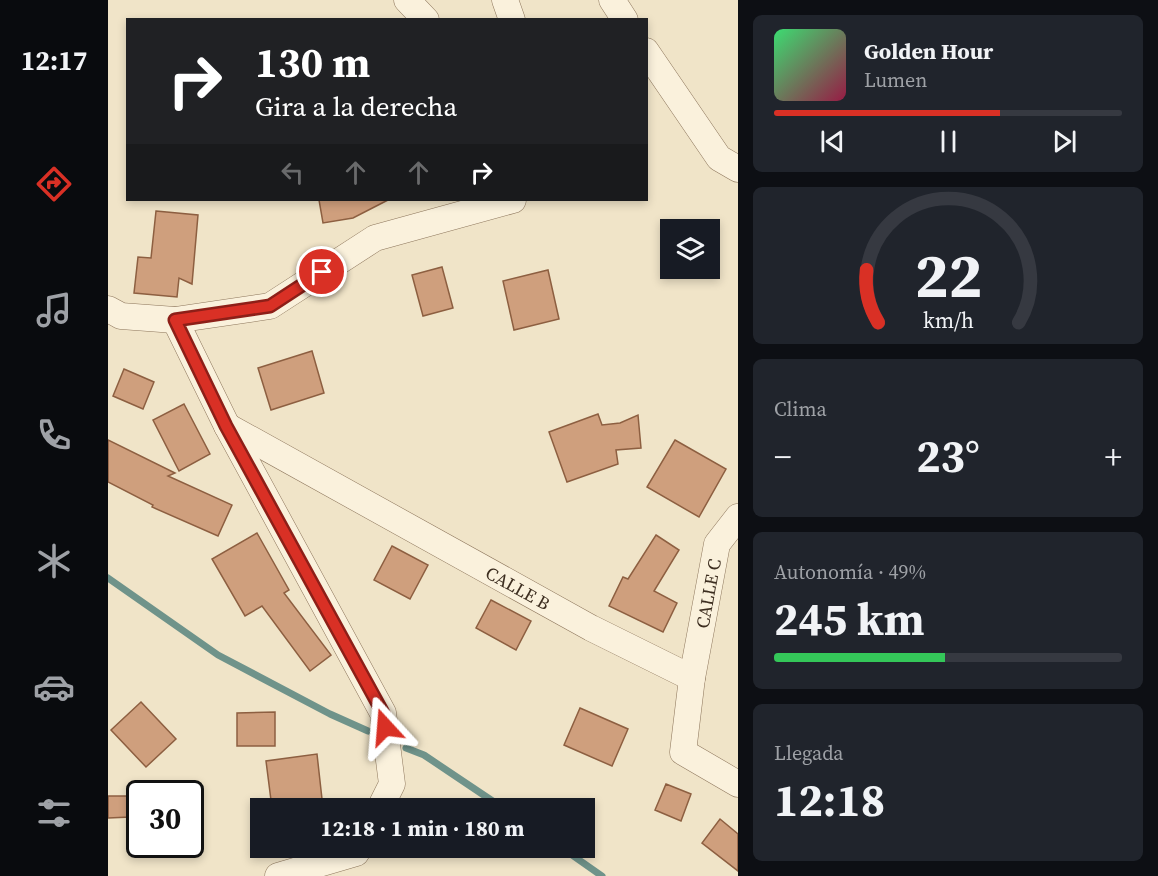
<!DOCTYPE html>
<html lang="es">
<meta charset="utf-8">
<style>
:root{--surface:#171b24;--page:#20242c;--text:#f1f3f6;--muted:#9ea1a6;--line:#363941;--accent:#d93025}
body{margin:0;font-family:"Source Serif 4",serif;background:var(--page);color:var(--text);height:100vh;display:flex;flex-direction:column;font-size:22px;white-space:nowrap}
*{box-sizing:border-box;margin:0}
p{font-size:20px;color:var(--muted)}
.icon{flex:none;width:33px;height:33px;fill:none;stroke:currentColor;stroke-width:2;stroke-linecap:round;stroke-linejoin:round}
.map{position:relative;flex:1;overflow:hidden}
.sheet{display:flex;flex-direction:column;gap:15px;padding:15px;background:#0d0f14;width:420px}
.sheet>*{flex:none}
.guide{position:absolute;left:18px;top:18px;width:522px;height:183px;border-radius:0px;box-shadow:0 3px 9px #0003;background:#202124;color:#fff;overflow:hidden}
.tools{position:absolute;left:552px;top:219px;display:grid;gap:12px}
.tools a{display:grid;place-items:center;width:60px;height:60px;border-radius:0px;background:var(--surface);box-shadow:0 3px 9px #0003;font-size:30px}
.speed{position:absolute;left:18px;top:780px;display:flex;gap:12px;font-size:30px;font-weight:700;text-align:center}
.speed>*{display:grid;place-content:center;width:78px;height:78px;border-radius:50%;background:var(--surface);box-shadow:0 3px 9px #0003;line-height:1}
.speed .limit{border:3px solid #111;border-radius:9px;background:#fff;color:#111}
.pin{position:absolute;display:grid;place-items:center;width:51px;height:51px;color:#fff;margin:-26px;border:3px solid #fff;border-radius:50%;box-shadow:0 2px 6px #0007}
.me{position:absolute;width:66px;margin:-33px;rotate:341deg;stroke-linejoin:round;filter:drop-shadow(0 0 4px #0008)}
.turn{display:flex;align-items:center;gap:21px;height:126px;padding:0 30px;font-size:27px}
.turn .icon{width:78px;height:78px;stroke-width:2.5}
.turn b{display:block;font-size:42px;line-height:51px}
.lanes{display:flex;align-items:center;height:57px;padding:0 30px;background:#0003;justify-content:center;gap:30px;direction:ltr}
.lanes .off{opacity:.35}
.big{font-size:45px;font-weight:700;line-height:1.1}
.sheet .widget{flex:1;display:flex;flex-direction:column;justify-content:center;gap:9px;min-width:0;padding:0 21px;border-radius:9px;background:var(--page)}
.sheet .dial{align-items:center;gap:0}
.dial svg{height:156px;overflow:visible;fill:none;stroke:var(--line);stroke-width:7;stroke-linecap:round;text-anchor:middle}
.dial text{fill:var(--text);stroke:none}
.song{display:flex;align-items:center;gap:18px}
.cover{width:72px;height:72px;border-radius:9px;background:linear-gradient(135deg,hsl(140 70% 55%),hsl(340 70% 35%))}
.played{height:6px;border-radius:3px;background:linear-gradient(90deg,var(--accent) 65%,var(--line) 65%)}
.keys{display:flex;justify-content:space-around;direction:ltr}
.heat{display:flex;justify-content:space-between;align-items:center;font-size:33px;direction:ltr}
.charge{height:9px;border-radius:4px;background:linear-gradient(90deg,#34c759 49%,var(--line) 0)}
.trip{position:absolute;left:142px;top:798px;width:345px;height:60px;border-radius:0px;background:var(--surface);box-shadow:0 3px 9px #0003;font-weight:700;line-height:60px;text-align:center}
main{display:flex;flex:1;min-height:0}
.dock{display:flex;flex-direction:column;width:108px;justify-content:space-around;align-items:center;background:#090b0e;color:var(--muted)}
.dock .icon{width:42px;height:42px}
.dock .active{color:var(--accent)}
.dock b{font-size:27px;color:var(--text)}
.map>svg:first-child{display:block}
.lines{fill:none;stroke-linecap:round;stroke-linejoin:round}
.stream{stroke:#6f938a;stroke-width:7}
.building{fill:#cf9f7d;stroke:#8d5f41;stroke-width:1.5}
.minor-casing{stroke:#8d765c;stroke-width:27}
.minor{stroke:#faf1dc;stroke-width:26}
.route-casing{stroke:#8d1f18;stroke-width:15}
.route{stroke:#d93025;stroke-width:10}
.labels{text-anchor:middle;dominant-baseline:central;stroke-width:6;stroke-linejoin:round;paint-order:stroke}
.street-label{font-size:18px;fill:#3d2e20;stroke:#f7eed8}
</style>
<main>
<nav class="dock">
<b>12:17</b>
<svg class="icon active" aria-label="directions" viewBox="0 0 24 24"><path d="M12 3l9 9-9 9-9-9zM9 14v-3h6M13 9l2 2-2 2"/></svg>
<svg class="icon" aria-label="music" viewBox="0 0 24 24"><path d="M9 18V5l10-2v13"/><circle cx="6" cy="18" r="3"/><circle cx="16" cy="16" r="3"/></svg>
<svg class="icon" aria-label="phone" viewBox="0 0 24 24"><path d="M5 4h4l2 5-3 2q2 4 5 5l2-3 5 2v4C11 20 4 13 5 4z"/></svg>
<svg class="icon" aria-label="climate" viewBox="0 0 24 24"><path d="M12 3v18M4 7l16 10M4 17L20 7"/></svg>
<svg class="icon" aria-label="car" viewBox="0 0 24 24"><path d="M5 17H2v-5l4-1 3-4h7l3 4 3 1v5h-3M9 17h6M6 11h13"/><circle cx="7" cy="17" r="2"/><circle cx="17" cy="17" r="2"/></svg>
<svg class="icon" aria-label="filters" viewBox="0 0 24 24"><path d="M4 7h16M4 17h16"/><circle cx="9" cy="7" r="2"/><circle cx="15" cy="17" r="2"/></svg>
</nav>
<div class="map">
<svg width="630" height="876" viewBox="0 0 630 876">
<rect width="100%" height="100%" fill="#f0e4c8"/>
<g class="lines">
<path class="stream" d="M0 578 110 655 222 714 260 731
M298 748 316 755 395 808
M454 848 494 876"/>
</g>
<path class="building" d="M211 200H280L245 218 215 223Z
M48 211 90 215 84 284 71 278 69 297 26 293 30 257 43 258Z
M334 267 345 308 315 316 304 275Z
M440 270 451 319 406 330 395 281Z
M204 351 216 393 163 410 150 368Z
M16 369 46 382 35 409 5 396Z
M76 404 102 454 71 471 45 420Z
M490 414 494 425 512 423 530 415 533 448 508 450 510 464 459 482 441 432Z
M0 440 67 473 60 476 124 505 110 536 44 507 45 505 0 482Z
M567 440 618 469 591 517 539 487Z
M149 533 181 590 176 593 223 655 202 671 154 606 137 616 104 559Z
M548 535 571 550 546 591 569 603 555 632 501 606 515 577 520 579Z
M284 546 320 565 302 599 266 580Z
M383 600 423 621 408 650 368 628Z
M33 702 68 739 38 767 3 730Z
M472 708 520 729 504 766 456 745Z
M167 712V746H129V713Z
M209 754 215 808H164L158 761Z
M558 784 583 794 573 821 547 810Z
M0 796H21L22 817 0 818Z
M612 819 630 834V871L594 843Z"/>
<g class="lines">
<g class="minor-casing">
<g id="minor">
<path d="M299 0 318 20"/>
<path d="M397 0 404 20"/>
<path d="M504 0 517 20"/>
<path d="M538 51 611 158 630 169"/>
<path d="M0 309 13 316 67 320 162 306 267 238 405 200"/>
<path d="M67 320 119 426 275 713 284 784 272 808"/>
<path id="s1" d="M119 426 483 628 584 678 575 752 630 784"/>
<path id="s2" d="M584 678 609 544 630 517"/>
<path d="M170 876 248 853 251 848"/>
</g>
</g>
<use href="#minor" class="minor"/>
</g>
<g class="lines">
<g class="route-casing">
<path id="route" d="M214 272 162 306 67 320 118 426 275 713 277 727"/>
</g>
<use href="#route" class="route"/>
</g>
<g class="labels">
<g class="street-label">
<text stroke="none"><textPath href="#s1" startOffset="333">CALLE B</textPath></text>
<text stroke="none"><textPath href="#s2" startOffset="86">CALLE C</textPath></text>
</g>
</g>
</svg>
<div class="tools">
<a><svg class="icon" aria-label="layers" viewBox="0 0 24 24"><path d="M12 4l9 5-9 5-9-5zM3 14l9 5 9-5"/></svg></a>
</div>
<div class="speed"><div class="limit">30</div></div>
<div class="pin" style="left:214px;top:272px;background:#d93025"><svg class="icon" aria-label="arrive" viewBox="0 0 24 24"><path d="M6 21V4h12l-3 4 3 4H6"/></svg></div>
<svg class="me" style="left:277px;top:727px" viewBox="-20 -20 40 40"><path d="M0-17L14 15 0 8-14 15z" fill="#d93025" stroke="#fff" stroke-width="4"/></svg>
<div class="trip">12:18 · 1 min · 180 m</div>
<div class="guide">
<div class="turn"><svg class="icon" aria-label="right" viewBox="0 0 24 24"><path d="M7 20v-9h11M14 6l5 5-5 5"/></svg><div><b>130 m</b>Gira a la derecha</div></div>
<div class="lanes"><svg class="icon off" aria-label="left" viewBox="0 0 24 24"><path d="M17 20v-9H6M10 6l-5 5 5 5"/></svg><svg class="icon off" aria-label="ahead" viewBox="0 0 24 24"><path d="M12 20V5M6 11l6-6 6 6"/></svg><svg class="icon off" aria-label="ahead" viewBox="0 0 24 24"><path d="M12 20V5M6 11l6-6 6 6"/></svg><svg class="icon" aria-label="right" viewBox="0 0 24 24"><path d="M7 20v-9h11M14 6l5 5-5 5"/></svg></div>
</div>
</div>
<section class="sheet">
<div class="widget">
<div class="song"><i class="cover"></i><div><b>Golden Hour</b><p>Lumen</p></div></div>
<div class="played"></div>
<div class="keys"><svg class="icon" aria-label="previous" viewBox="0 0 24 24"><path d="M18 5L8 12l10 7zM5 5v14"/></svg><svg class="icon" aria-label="pause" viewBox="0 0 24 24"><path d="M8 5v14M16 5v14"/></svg><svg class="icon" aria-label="next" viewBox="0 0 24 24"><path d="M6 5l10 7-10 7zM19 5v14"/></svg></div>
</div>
<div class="widget dial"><svg viewBox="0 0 100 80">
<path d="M14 69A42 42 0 1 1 86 69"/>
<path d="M14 69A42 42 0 0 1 8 42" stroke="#d93025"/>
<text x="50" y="56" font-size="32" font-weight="700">22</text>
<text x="50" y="72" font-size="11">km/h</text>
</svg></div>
<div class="widget"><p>Clima</p>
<div class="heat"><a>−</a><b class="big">23°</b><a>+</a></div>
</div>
<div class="widget"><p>Autonomía · 49%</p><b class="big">245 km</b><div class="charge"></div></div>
<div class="widget"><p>Llegada</p><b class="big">12:18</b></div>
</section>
</main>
